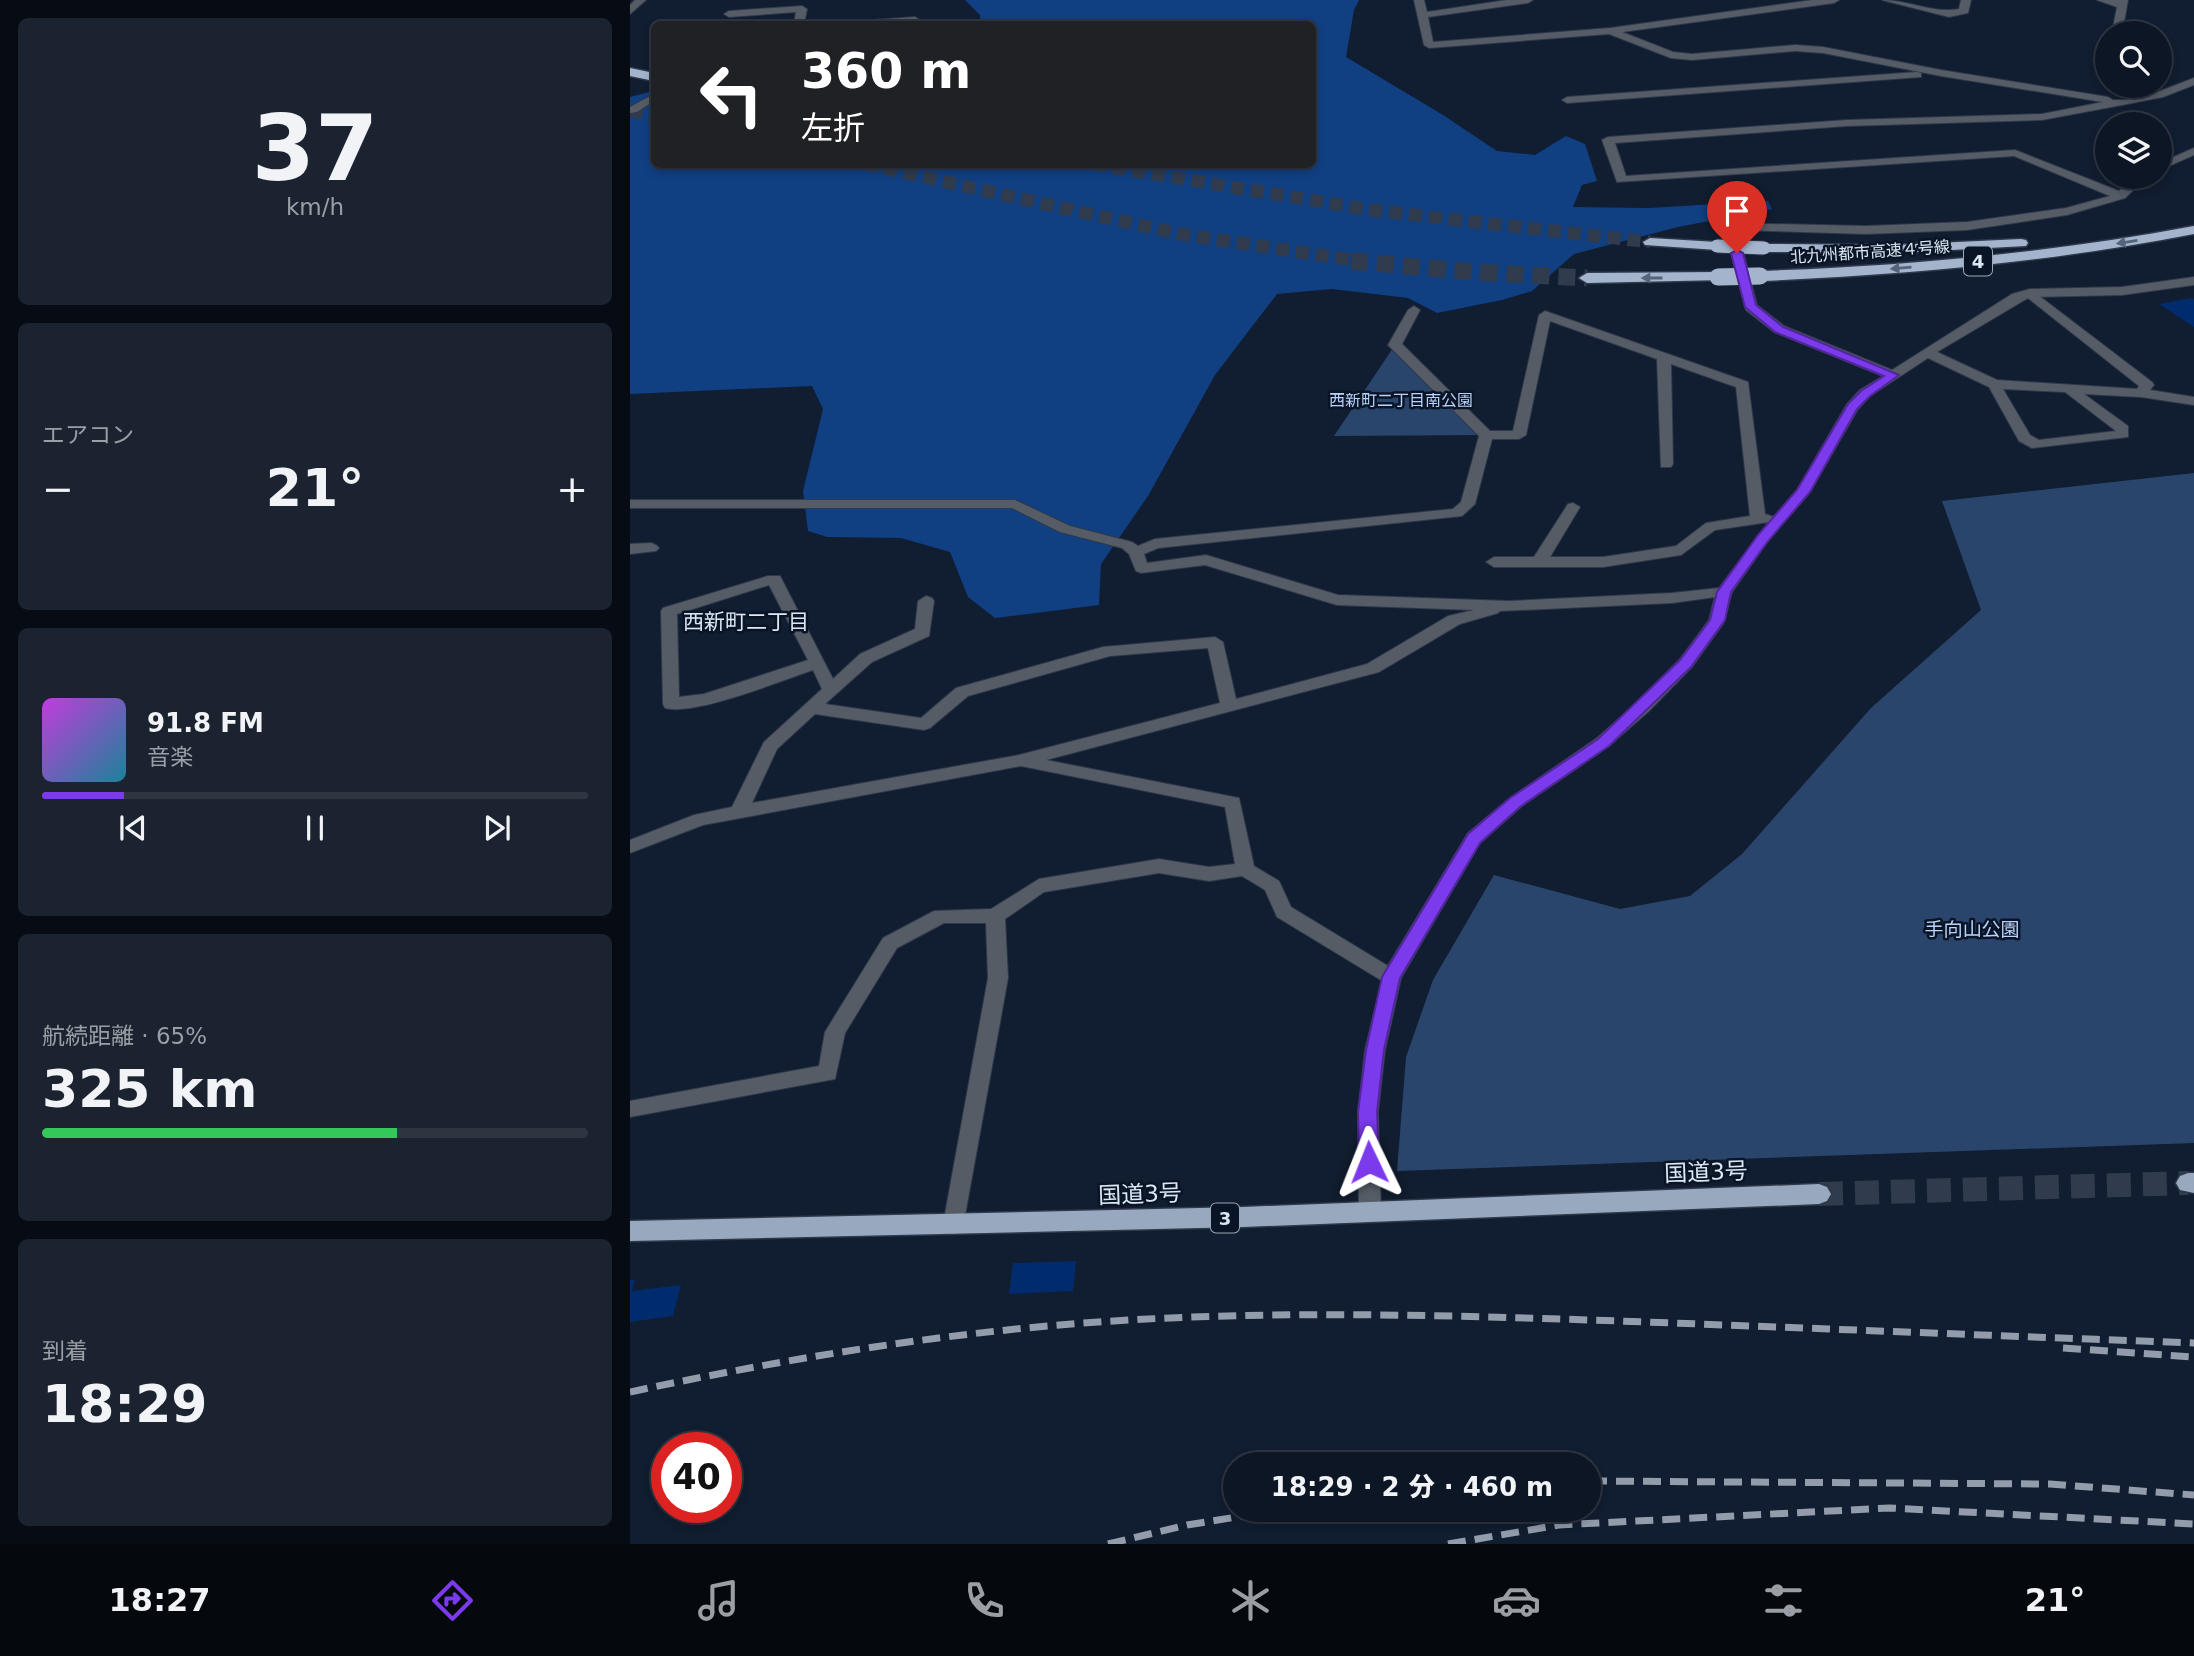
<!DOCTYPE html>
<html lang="ja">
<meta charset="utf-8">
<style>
:root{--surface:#0d1624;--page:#1b2331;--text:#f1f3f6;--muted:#9a9fa6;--line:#2d3541;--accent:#7c3aed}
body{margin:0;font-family:"DejaVu Sans","Noto Sans JP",sans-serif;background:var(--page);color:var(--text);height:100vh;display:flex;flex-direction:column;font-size:26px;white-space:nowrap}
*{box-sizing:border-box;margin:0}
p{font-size:23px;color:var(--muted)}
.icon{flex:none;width:38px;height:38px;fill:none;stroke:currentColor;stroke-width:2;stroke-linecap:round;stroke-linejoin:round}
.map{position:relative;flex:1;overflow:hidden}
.details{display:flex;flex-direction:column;gap:18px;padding:18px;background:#070c14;width:630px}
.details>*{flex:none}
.guide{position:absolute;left:21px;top:21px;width:665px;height:147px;border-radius:10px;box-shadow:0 4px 10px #0003,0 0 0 2px var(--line);background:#202124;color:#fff;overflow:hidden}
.buttons{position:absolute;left:1465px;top:21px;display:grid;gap:14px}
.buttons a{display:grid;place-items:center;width:77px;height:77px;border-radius:50%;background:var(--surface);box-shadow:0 4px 10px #0003,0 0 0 2px var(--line);font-size:35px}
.speed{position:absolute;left:21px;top:1432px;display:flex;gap:14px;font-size:35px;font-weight:700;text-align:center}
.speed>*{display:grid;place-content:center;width:91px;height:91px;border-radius:50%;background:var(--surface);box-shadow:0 4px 10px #0003,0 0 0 2px var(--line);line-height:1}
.speed .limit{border:10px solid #d22;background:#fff;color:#111}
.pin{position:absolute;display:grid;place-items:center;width:60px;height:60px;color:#fff;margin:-72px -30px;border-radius:50% 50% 50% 0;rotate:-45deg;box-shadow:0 0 7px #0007}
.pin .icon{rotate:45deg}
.me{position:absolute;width:77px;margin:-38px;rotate:358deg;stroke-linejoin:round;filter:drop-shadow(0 0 5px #0008)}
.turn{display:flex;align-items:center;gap:24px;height:147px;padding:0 35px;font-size:32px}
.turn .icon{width:91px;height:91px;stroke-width:2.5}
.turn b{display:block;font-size:49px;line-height:60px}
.big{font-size:52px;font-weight:800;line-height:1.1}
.details .widget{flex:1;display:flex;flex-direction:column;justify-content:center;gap:10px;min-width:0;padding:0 24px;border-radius:10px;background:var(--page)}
.details .dial{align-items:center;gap:0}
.dial b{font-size:91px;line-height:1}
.song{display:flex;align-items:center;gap:21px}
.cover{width:84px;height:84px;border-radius:10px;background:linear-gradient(135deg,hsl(290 70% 55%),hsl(190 70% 35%))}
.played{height:7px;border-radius:4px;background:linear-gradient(90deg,var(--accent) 15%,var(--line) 15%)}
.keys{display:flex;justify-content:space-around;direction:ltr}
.heat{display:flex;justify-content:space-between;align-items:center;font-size:38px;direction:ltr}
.charge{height:10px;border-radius:5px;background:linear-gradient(90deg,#34c759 65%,var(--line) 0)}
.trip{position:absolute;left:593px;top:1452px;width:378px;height:70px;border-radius:35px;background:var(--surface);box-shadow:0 4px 10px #0003,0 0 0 2px var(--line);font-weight:800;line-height:70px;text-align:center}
.menu{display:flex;height:112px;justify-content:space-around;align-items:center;background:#05090e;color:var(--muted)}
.menu .icon{width:49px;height:49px}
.menu .selected{color:var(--accent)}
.menu b{font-size:32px;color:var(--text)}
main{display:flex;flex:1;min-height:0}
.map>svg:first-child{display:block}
.green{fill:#2a456c}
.forest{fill:#103f82}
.building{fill:#002c6e}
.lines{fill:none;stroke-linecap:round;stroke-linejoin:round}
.trunk-tunnel{stroke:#303b4d;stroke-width:24;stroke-dasharray:24 12;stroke-linecap:butt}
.motorway-tunnel-far1{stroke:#303b4d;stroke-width:13;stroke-dasharray:13 7;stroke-linecap:butt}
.motorway-tunnel{stroke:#303b4d;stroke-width:17;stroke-dasharray:17 9;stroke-linecap:butt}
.minor-casing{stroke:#2e394b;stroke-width:2}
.tertiary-casing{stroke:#2e394b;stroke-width:2}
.trunk-casing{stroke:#2e394b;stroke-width:3}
.motorway-casing{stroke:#2e394b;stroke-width:3}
.minor{fill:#555c66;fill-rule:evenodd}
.tertiary{fill:#555c66;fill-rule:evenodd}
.trunk{fill:#98a8be;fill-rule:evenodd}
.motorway{fill:#a4b4cc;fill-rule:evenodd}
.rail{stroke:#929cab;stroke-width:7;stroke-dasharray:18 9;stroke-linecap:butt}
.motorway-bridge-far1-casing{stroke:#2e394b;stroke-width:15;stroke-linecap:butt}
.motorway-bridge-casing{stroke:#2e394b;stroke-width:18;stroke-linecap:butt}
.motorway-bridge-far1{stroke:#a4b4cc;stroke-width:13}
.motorway-bridge{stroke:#a4b4cc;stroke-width:17}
.oneway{fill:#566479}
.route{fill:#7c3aed;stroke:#51269a;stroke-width:2}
.labels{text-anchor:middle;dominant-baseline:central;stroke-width:5;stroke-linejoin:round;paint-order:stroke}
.far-street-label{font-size:16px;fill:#dde6f3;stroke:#091426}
.far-park-label{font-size:16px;fill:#b8d2f9;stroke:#091426}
.shield{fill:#091426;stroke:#9da7b6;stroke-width:2}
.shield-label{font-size:18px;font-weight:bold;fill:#dde6f3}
.park-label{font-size:19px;fill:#b8d2f9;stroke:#091426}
.neighbourhood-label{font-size:21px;fill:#dde6f3;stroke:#091426}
.near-street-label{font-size:23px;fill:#dde6f3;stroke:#091426}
</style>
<main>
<section class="details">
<div class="widget dial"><b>37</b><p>km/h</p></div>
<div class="widget"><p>エアコン</p>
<div class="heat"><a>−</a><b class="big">21°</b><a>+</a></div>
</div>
<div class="widget">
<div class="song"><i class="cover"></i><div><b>91.8 FM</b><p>音楽</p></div></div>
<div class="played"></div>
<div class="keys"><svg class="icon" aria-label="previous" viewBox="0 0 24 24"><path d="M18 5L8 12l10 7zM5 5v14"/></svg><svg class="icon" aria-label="pause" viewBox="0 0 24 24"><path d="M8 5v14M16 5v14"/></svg><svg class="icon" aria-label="next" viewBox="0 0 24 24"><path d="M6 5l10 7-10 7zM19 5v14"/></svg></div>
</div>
<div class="widget"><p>航続距離 · 65%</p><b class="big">325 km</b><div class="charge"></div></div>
<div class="widget"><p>到着</p><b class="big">18:29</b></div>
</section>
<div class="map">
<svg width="1564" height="1544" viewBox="0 0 1564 1544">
<rect width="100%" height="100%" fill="#111d30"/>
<path class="green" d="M765 345 856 435 704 436Z
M1564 473V1143L767 1171 776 1057 803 980 864 875 990 909 1060 896 1112 854 1241 708 1351 610 1312 501Z"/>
<path class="forest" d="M335 0H729L724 10 716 57 813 115 867 151 905 155 936 136 955 144 967 181 952 185 943 207 1018 208 1138 201 1142 209 1048 227 944 254 902 291 872 300 807 313 778 298 702 289 647 294 585 375 518 496 471 564 469 605 365 618 338 597 320 552 271 538 197 537 178 531 173 491 193 409 182 386 0 394V97L19 92 24 94V164H682V24H350V15Z"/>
<path class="building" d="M1562 298 1564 299V327L1529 304Z
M446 1261 443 1291 379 1294 383 1263Z
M0 1280H5L2 1291 51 1285 43 1316 0 1322Z"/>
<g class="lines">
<path class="trunk-tunnel" d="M1189 1194 1558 1183"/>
<path class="motorway-tunnel-far1" d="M0 110 24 116
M235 164 550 234 736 262
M463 164 741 210 1020 242"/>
<path class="motorway-tunnel" d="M721 261 843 272 957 278"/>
<g class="minor-casing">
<path id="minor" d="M5 0H16L0 14V5Z
M784 0H794L797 12 877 0H903L898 3 798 17 803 42 980 28 1183 0H1209L1204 3 992 32 1043 52 1062 54 1165 45 1193 47 1311 70 1478 97 1483 100H1496L1497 102 1492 105 1412 120 1217 126 985 143 996 176 1385 150 1489 191 1505 177H1517L1495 198 1437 215 1337 230 1236 234 1107 230 1127 305 1154 326 1262 370 1382 294 1400 289 1522 382 1524 385 1520 390 1564 397V405L1511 397 1454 394 1498 426V437L1402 448 1389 441 1359 387 1298 358 1240 396 1228 409 1180 492 1138 541 1100 595 1042 603 870 611 868 613 830 624 749 672 416 760 609 798 624 866 649 881 661 907 768 972 771 977 768 982 761 984 754 982 647 917 635 890 612 876 579 881 529 873 414 892 375 919 378 978 332 1232 324 1234 316 1232 313 1225 358 978 356 923H314L267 948 215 1033 205 1079 0 1117V1101L189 1066 195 1032 253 938 304 911 361 909 409 879 529 859 579 867 605 864 595 807 391 766 73 825 0 853V840L64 815 102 807 134 742 192 689 183 670C150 681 65 716 35 708L33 704 31 611 33 608 138 576H150L203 679 230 654 285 629 288 601 296 596 302 598 304 601 299 636 242 662 195 704 291 718 326 688 473 647 585 637 593 642 606 699 737 664 818 616 844 610 707 605 575 565 511 573 506 571 499 554 492 548 430 532 382 508H0V500H385L440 526 502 542 508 546 525 539 823 509 831 502 849 436 758 345 778 310 784 306 790 310 772 344 860 431H883L909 315 915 311 1118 382 1135 514 1144 517 1167 490 1217 404 1230 390 1253 376 1144 332 1116 310 1094 226 1096 223 1236 226 1337 222 1436 208 1480 196 1384 156 987 182 972 140 978 137 1217 120 1412 114 1473 102 1311 76 1193 53 1165 51 1062 60 1041 58 979 34 799 48 794 45ZM1398 298 1509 386 1507 389 1367 380 1307 352ZM920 321 1027 359 1031 467H1041L1043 464 1041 364 1106 387 1120 516 1076 523 1046 546 973 557H920L950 507 943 503 938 504 904 557H864L856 562 864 567H973L1051 555 1085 530 1139 522 1089 588 1042 593 879 601 708 595 576 555 517 563 514 554 528 548 832 516 845 504 862 439H889L896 435ZM1373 389 1435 392 1486 431 1409 440 1400 435ZM139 585 178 660 74 694 49 697 47 614ZM578 648 590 703 389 755 122 803 147 749 185 714 294 730 300 728 338 696 480 656Z
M1252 0C1278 0 1305 14 1329 9L1331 0H1341L1338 13 1319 17Z
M1467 0H1498L1492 33H1482L1487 7Z
M172 6 177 9 174 24H164L166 12 99 17 94 14 99 11Z
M285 17 290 20V24H224L229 21Z
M1287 72 1291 73V77L937 103 932 100 937 97Z
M24 94V101L7 112 0 113V107Z
M1564 148V155L1530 170V163Z
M21 543 26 545 29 548 26 551 0 554V544Z"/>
</g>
<g class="tertiary-casing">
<path id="tertiary" d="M1564 78V85L1533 97 1492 105 1487 102 1525 93Z
M1564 277V285L1492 295 1400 297 1394 293 1400 289 1492 287Z
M1094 587 1102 592 1093 624 1062 667 1019 711 979 746 892 806 850 843 771 978 755 1050 748 1112 751 1212 748 1219 740 1221 732 1219 729 1212 728 1112 735 1050 754 972 838 833 880 798 967 738 1007 703 1050 659 1079 620 1086 592Z"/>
</g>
<g class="trunk-casing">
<path id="trunk" d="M1558 1173H1564V1193L1550 1190 1546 1183 1550 1176Z
M1189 1184 1197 1187 1201 1194 1197 1201 1189 1204 613 1227 0 1241V1221L613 1207Z"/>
</g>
<g class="motorway-casing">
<path id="motorway" d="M0 68 24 73V81L0 76Z
M1564 226V234C1420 262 1276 275 1130 281L1122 276 1130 271C1276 266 1420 253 1564 226Z
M1020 238 1087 242 1094 246 1087 250 1015 245 1013 242Z
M1391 239 1396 240 1398 243 1396 246 1265 253 1134 252 1127 248 1134 244 1265 245Z
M1088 272 1096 277 1093 280 957 283 949 278 957 273Z"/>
</g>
<use href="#minor" class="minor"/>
<use href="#tertiary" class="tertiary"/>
<use href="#trunk" class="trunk"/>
<use href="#motorway" class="motorway"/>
<path class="rail" d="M1433 1348 1564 1357
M0 1392C154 1359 310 1333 468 1322 641 1310 815 1315 988 1321 1180 1328 1372 1336 1564 1343
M959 1481 1420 1484 1564 1495
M478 1544 557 1525 650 1510
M818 1544 929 1525 1259 1508 1564 1524"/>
<g class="motorway-bridge-far1-casing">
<path id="motorway-bridge-far1" d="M1087 246 1134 248"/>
</g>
<g class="motorway-bridge-casing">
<path id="motorway-bridge" d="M1088 277 1130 276"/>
</g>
<use href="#motorway-bridge-far1" class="motorway-bridge-far1"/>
<use href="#motorway-bridge" class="motorway-bridge"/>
</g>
<defs><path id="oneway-solid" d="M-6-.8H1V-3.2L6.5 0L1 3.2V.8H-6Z" transform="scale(1.75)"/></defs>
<g class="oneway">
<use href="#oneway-solid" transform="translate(1497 242) rotate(171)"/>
<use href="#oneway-solid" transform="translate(1271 268) rotate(175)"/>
<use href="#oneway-solid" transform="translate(1022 278) rotate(180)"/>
</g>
<path class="route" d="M1107 250 1113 253 1126 305 1153 327 1269 375 1240 396 1227 409 1180 492 1138 541 1101 592 1095 620 1061 667 979 746 891 806 850 843 770 978 754 1050 747 1112 749 1162 746 1168 739 1170 732 1168 729 1162 728 1112 736 1050 752 977 838 834 880 798 968 739 1050 660 1080 620 1087 592 1128 535 1167 490 1218 404 1231 391 1254 376 1145 332 1115 307 1101 253Z"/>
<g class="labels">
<g class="far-street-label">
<text transform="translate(1240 252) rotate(-4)">北九州都市高速４号線</text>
</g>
<g class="far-park-label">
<text x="771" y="400">西新町二丁目南公園</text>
</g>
<g class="shield">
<rect x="1334" y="246.5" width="28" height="29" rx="5"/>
<rect x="581" y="1203.5" width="28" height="29" rx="5"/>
</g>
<g class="shield-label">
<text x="1348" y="261">4</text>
<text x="595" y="1218">3</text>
</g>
<g class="park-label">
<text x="1342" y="929">手向山公園</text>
</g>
<g class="neighbourhood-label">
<text x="116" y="622">西新町二丁目</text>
</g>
<g class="near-street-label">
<text transform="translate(1076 1172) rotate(-2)">国道3号</text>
<text transform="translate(510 1194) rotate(-2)">国道3号</text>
</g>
</g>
</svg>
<div class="buttons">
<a><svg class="icon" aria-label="search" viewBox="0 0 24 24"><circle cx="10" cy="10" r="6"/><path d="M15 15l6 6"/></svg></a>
<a><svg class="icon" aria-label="layers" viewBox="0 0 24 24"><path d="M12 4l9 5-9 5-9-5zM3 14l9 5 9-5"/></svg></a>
</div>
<div class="speed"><div class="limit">40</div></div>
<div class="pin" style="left:1107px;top:253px;background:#d93025"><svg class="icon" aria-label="arrive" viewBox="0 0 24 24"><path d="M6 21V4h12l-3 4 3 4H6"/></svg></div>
<svg class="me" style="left:739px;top:1162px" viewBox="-20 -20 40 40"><path d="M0-17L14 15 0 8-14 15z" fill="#7c3aed" stroke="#fff" stroke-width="4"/></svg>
<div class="trip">18:29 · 2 分 · 460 m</div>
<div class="guide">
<div class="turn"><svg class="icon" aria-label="left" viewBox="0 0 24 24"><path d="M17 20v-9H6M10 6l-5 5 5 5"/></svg><div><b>360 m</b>左折</div></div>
</div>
</div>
</main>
<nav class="menu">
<b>18:27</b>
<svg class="icon selected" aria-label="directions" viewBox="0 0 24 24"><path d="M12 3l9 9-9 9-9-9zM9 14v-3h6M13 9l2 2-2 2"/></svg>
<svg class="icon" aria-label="music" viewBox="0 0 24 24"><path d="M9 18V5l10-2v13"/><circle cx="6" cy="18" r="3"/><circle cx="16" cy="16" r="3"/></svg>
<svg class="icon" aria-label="phone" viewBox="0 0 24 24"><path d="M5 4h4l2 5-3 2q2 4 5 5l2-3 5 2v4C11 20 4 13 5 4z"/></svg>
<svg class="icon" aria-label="climate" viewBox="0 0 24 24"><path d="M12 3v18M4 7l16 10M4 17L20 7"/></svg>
<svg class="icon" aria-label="car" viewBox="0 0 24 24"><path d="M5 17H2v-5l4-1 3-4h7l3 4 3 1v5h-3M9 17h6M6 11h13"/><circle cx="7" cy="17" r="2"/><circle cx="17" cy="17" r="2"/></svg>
<svg class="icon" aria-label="filters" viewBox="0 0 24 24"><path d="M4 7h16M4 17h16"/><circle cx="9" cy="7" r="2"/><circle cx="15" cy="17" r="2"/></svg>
<b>21°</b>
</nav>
